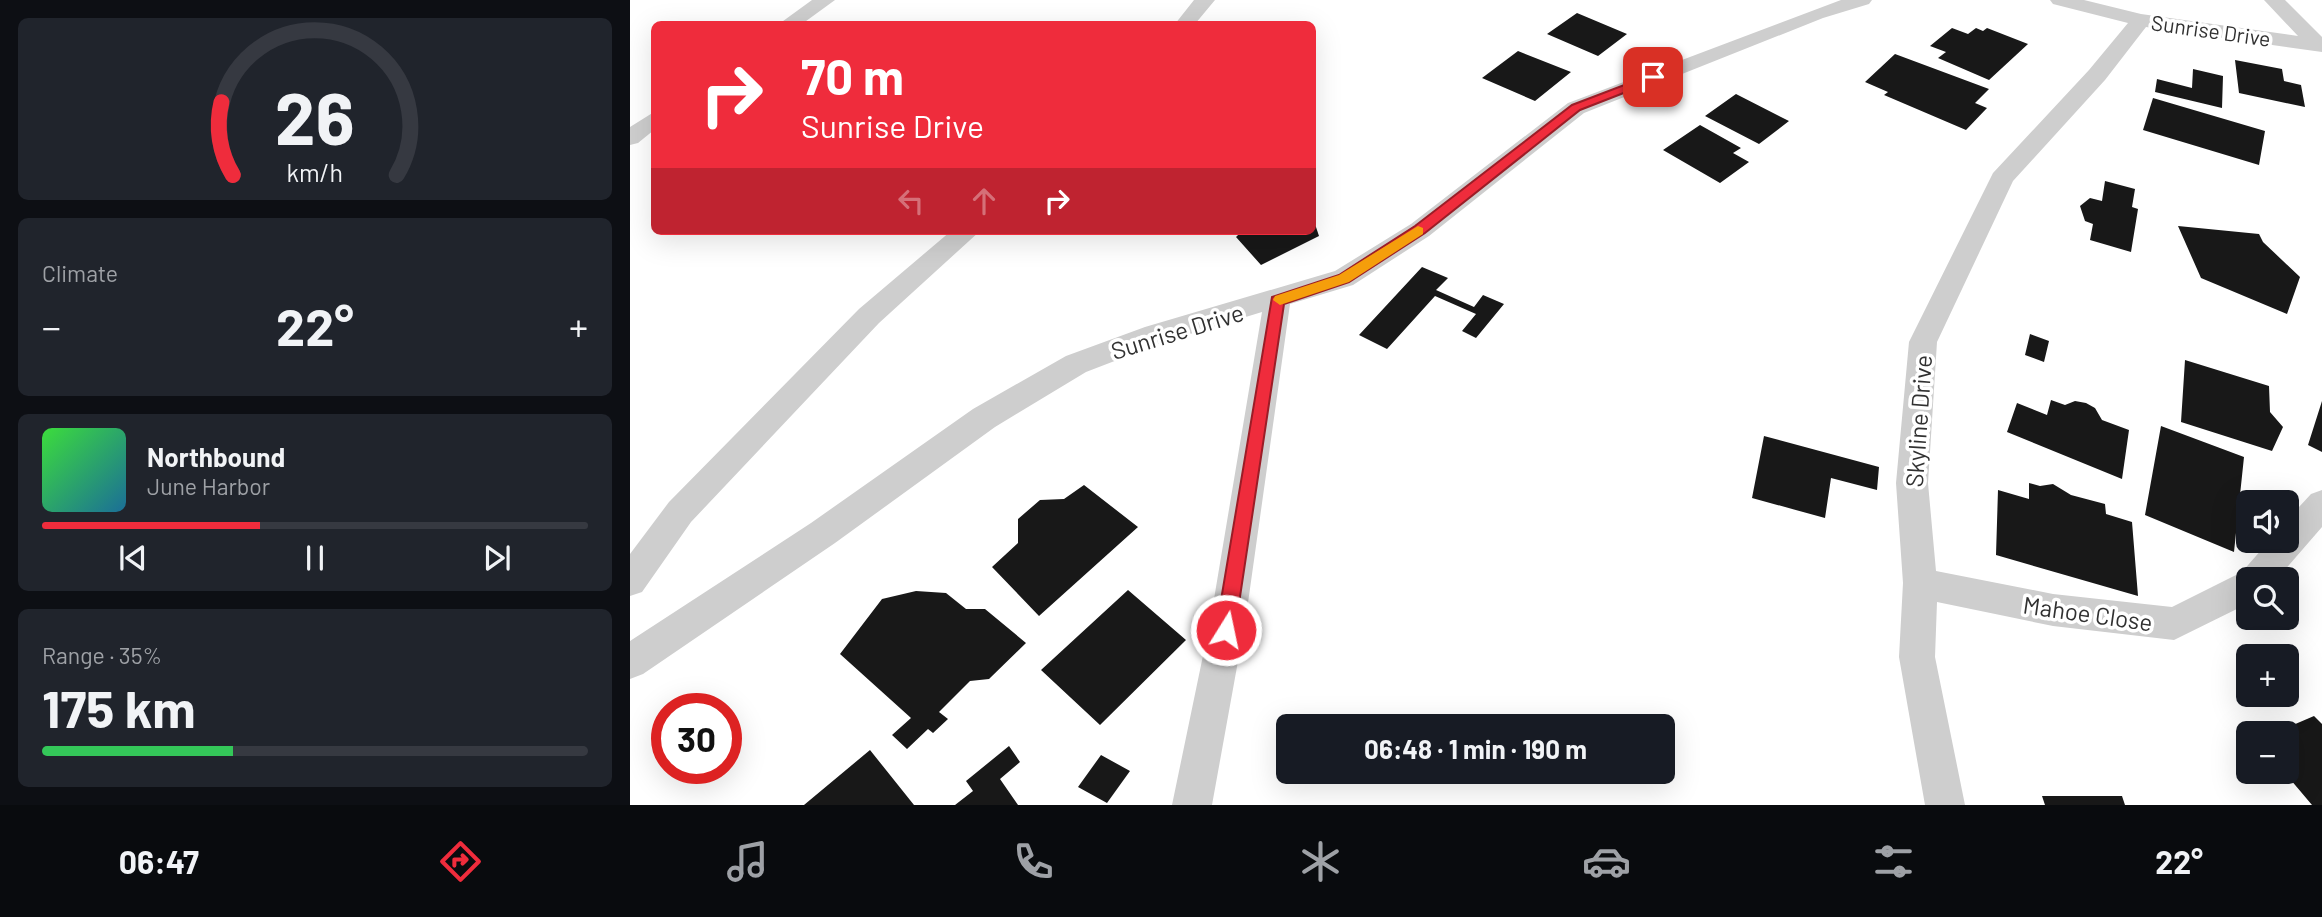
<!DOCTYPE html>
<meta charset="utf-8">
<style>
:root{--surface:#171b24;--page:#20242c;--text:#f1f3f6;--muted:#9ea1a6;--line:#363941;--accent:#ef2c3c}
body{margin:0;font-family:Barlow,sans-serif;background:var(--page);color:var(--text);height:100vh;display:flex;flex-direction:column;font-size:26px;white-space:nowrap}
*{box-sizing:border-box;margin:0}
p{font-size:23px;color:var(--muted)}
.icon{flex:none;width:38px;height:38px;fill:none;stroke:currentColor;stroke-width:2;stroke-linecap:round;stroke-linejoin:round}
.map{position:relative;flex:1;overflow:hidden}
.details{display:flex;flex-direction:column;gap:18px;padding:18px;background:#0d0f14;width:630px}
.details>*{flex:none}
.guide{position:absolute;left:21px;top:21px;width:665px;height:214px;border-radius:10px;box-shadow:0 7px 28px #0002;background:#ef2c3c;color:#fff;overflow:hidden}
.buttons{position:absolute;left:1606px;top:490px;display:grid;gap:14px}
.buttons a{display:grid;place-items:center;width:63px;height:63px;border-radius:10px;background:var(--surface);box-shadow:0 7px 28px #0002;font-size:35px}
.speed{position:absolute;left:21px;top:693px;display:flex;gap:14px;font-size:35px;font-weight:700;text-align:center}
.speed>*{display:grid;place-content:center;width:91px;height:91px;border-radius:50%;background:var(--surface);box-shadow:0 7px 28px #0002;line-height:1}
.speed .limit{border:10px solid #d22;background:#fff;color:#111}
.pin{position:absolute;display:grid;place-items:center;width:60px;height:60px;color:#fff;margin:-30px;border-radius:14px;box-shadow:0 4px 10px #0006}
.me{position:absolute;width:77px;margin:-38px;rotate:10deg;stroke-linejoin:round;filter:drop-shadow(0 0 5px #0008)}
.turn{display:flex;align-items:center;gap:24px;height:147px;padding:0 35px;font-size:32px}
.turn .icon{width:91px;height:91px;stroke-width:2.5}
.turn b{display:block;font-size:49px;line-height:60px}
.lanes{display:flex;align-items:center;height:66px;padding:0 35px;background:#0003;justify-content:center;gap:35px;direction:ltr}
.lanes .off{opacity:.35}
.big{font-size:52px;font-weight:700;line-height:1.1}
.details .card{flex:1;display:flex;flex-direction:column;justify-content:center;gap:10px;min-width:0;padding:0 24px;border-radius:10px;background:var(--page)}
.details .dial{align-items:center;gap:0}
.dial svg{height:182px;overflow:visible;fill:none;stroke:var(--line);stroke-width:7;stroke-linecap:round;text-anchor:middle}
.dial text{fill:var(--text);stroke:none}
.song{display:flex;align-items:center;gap:21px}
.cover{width:84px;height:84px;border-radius:10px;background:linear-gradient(135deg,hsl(120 70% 55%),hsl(200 70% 35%))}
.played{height:7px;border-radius:4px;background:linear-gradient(90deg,var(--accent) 40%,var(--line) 40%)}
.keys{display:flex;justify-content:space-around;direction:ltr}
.heat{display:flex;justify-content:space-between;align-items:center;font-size:38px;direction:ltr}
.charge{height:10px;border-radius:5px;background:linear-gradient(90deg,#34c759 35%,var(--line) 0)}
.trip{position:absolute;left:646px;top:714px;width:399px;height:70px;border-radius:10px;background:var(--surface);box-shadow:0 7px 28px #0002;font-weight:700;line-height:70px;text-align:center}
.tabs{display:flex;height:112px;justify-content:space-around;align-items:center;background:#090b0e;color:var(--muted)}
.tabs .icon{width:49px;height:49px}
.tabs .active{color:var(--accent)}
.tabs b{font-size:32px;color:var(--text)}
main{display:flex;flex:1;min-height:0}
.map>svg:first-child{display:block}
.building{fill:#181818}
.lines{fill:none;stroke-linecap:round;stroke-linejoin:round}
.street{fill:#cecece;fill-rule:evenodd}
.route{fill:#ef2c3c;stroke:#9b1d27;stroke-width:2}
.slow{fill:#f59e0b}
.labels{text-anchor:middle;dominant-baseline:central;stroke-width:7;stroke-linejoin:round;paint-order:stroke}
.far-street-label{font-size:21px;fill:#313131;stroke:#fff}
.street-label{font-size:24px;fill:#313131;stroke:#fff}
</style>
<main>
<section class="details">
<div class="card dial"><svg viewBox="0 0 100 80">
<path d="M14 69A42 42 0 1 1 86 69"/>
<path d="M14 69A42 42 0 0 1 9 37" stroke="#ef2c3c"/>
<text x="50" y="56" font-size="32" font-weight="700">26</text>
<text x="50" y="72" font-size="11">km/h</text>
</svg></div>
<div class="card"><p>Climate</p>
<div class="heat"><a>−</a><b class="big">22°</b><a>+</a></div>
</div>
<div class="card">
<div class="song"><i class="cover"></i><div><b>Northbound</b><p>June Harbor</p></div></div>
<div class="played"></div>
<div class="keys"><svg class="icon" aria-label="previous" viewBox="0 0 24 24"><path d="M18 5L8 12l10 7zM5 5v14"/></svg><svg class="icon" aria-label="pause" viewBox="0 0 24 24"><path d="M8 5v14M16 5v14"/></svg><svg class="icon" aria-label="next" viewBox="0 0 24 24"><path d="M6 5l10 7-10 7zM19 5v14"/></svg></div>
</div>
<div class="card"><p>Range · 35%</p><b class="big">175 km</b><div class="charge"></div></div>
</section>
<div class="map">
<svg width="1692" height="805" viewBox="0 0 1692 805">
<rect width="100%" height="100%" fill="#fff"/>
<path class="building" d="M947 13 997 34 968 56 917 34Z
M1322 28 1338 34 1346 28 1353 31 1357 28 1398 44 1359 80 1308 58 1316 52 1300 46Z
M888 51 941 72 905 101 852 78Z
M1265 54 1359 89 1345 103 1357 108 1336 130 1254 95 1258 92 1235 82Z
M1605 60 1652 69 1654 81 1671 85 1675 107 1609 93Z
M1563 69 1593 76 1592 108 1525 92 1527 79 1562 88Z
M1106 94 1159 121 1129 144 1075 116Z
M1523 98 1635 131 1629 165 1513 130Z
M1070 125 1111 148 1103 153 1119 162 1090 183 1033 150Z
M1475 181 1505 189 1502 207 1508 209 1501 252 1460 240 1463 224 1455 221 1450 206 1460 198 1472 201Z
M683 218 689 236 631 265 606 237 612 231H682Z
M1548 226 1629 234 1633 242 1670 277 1657 314 1571 278Z
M792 267 818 278 806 290 844 307 853 295 874 304 846 338 832 331 846 314 805 296 757 349 729 335Z
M1400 334 1419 341 1414 362 1395 355Z
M1555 360 1639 386 1640 412 1653 427 1642 451 1551 422Z
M1421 400 1435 405 1445 401 1456 403 1465 408 1472 420 1499 430 1492 479 1377 432 1387 403 1417 415Z
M1692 401V452L1678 445Z
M1531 426 1614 457 1604 552 1515 515Z
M1134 436 1249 467 1247 490 1201 478 1195 518 1122 498Z
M1399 483 1410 486 1423 484 1441 495 1475 504 1476 514 1502 522 1508 596 1366 555 1368 490 1399 499Z
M454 485 508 527 409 616 362 567 388 543V519L410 500 434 499Z
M498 590 556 640 470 725 411 670Z
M286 591 316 593 336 609H355L396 643 359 679 340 681 309 712 318 719 303 733 298 729 277 749 262 735 281 718 210 654 252 599Z
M1684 716 1692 724V805H1682L1654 772H1657V733H1644Z
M379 746 390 762 370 779 388 805H325L343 791 336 781Z
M240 750 284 805H174Z
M471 755 500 771 477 803 448 787Z
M1412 796H1492L1495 805H1415Z"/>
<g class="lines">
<path class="street" d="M182 0H205L172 24H149Z
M564 0H585L565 24H545Z
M1211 0H1242L1239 4 1193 18 954 113 799 236 723 285 660 304 616 617 582 805H542L581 617 632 312 534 342 456 372 365 427 205 543 13 674 0 679V641L181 523 343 409 436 356 515 327 705 271 781 224 938 103Z
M1420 0H1454L1511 14 1668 36 1634 0H1655L1692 37V52L1516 27 1475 80 1383 181 1307 342 1298 483 1306 571 1423 594 1542 607 1612 572 1639 541H1657V520L1681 494 1692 490V527L1647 579H1619V603L1544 640 1423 626 1307 602 1305 657 1335 805H1295L1269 657 1273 583 1266 483 1279 342 1363 173 1459 70 1498 23 1423 4Z
M24 112V130L8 143 0 145V127Z
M321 231H350L249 323 61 522 12 592 0 596V554L39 502 229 309Z"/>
</g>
<path class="route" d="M1023 74 1027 75V80L950 110 795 233 719 282 654 304 605 630 602 637 596 639 589 637 586 630 642 297 709 275 785 226 942 105Z"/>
<path class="slow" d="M788 226 793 228V234L719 282 650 305 643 300 645 296 709 275Z"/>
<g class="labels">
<g class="far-street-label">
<text transform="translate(1581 30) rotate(8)">Sunrise Drive</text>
</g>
<g class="street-label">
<text transform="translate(547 331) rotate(-17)">Sunrise Drive</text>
<text transform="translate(1288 421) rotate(-86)">Skyline Drive</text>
<text transform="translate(1458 613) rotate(8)">Mahoe Close</text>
</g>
</g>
</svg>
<div class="buttons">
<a><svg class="icon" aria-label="sound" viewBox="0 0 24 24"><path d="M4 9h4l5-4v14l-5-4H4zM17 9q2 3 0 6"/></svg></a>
<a><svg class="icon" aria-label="search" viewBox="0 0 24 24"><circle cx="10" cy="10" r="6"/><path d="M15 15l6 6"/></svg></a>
<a>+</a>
<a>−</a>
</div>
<div class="speed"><div class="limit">30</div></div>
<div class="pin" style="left:1023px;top:77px;background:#d93025"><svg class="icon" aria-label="arrive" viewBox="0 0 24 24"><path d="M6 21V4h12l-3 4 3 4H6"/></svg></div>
<svg class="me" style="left:596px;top:630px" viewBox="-20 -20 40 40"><circle r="17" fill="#ef2c3c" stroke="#fff" stroke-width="3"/><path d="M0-11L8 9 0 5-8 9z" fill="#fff"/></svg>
<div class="trip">06:48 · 1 min · 190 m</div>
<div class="guide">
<div class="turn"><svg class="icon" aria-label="right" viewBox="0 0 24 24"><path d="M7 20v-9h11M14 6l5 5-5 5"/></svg><div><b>70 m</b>Sunrise Drive</div></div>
<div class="lanes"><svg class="icon off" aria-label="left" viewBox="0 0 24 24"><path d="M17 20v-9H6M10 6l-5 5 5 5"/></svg><svg class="icon off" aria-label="ahead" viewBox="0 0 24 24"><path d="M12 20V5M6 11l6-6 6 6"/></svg><svg class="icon" aria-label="right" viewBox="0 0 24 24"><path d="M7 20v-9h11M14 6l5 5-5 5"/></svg></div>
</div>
</div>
</main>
<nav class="tabs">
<b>06:47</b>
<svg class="icon active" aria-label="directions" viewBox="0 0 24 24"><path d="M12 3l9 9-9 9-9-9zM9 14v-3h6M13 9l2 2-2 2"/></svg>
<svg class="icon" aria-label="music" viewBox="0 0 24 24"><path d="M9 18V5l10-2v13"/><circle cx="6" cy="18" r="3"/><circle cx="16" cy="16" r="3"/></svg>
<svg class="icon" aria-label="phone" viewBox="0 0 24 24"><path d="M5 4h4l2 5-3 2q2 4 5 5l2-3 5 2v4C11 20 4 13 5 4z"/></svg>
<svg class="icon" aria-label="climate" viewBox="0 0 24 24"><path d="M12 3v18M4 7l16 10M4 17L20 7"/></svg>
<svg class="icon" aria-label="car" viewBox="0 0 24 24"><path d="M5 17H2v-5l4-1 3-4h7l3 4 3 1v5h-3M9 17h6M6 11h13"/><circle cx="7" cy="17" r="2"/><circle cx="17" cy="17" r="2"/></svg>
<svg class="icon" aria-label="filters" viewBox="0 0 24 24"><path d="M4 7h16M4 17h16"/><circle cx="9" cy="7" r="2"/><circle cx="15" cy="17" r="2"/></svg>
<b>22°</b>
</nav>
